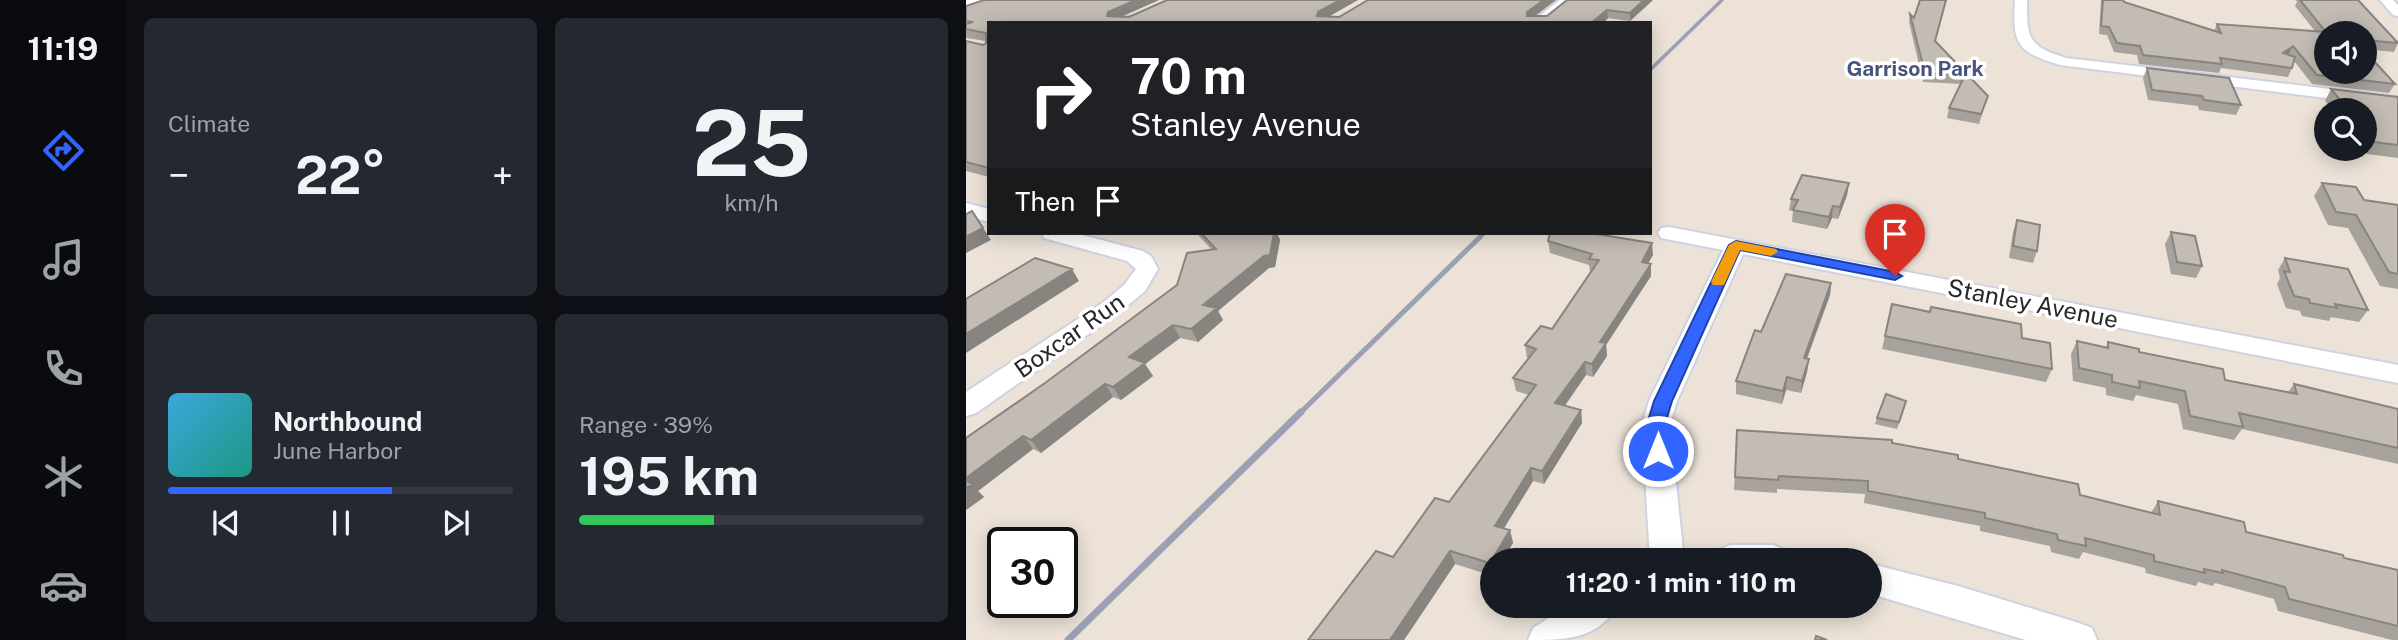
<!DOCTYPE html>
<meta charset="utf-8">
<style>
:root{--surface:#171b24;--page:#242831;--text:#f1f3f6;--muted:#9ea1a6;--line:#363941;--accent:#3265ff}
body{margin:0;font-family:"Public Sans",sans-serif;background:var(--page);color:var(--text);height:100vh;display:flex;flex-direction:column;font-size:26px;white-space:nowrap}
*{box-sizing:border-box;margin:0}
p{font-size:23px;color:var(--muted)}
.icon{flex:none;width:38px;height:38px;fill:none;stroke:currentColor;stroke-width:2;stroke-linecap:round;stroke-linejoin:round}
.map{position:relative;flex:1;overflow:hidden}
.side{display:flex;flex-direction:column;gap:18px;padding:18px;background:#0d0f14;width:840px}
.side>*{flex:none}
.top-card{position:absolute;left:21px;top:21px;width:665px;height:214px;border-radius:0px;box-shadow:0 4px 18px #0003;background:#202124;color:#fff;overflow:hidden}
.buttons{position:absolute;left:1348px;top:21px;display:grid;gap:14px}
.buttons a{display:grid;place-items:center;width:63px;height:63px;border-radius:50%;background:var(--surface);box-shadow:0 4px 18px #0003;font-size:35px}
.speed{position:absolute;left:21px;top:527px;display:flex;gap:14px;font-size:35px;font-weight:700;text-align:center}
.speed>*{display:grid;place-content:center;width:91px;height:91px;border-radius:50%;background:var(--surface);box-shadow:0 4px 18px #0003;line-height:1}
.speed .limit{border:4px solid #111;border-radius:10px;background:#fff;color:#111}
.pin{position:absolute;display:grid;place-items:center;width:60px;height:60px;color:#fff;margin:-72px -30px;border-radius:50% 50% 50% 0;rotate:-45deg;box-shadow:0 0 7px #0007}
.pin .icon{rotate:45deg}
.me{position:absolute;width:77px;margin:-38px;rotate:0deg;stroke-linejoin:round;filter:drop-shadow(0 0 5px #0008)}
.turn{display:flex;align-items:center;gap:24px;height:147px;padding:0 28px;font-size:32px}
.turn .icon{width:91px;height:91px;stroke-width:2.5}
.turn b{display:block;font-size:49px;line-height:60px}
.then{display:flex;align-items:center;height:66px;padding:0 28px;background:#0003;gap:14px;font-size:26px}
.big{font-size:52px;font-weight:700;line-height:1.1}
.side .tile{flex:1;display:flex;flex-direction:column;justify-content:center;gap:10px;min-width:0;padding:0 24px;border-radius:10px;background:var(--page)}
.side .dial{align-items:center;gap:0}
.dial b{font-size:91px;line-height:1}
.song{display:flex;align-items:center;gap:21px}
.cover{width:84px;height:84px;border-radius:10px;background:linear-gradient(135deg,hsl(200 70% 55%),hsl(170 70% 35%))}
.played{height:7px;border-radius:4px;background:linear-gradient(90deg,var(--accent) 65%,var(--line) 65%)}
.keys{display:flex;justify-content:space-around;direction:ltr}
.heat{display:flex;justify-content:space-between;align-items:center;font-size:38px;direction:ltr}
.charge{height:10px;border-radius:5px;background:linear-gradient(90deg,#34c759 39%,var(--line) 0)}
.side .tiles{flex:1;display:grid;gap:18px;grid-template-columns:repeat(2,1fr)}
.trip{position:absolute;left:514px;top:548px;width:402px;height:70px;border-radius:35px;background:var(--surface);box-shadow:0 4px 18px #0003;font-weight:700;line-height:70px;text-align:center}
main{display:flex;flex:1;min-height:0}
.tabs{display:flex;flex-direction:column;width:126px;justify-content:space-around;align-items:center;background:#090b0e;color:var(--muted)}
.tabs .icon{width:49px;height:49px}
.tabs .on{color:var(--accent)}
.tabs b{font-size:32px;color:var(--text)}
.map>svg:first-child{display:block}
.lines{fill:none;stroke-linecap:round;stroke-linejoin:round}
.minor-casing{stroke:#ced3e3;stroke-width:4}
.tertiary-casing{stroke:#ced3e3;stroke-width:3}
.minor{fill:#fff;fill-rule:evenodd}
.tertiary{fill:#fff;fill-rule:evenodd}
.rail-far3{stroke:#9ba0b4;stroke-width:3.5}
.rail-far2{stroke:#9ba0b4;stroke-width:4.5}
.rail-far1{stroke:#9ba0b4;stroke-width:5}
.rail{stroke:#9ba0b4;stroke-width:7}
.wall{fill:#a8a29c}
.shaded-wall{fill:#88847f}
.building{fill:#c3bcb5;stroke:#88847f;stroke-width:2}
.route{fill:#3265ff;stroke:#2042a6;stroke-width:2}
.slow{fill:#f59e0b}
.labels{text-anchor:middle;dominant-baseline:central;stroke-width:7;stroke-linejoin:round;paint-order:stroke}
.far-neighbourhood-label{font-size:21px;font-weight:bold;fill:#46537b;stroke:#fff}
.street-label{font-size:24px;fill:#282828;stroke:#fff}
</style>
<main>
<nav class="tabs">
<b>11:19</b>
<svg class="icon on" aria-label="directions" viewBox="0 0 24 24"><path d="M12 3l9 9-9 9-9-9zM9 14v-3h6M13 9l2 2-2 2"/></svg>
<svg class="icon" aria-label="music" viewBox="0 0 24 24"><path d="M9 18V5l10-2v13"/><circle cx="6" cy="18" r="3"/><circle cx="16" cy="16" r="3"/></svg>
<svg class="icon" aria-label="phone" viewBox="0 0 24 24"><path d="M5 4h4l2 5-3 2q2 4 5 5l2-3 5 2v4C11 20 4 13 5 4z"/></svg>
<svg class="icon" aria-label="climate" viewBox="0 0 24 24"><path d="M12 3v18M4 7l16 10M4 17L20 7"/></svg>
<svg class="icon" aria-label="car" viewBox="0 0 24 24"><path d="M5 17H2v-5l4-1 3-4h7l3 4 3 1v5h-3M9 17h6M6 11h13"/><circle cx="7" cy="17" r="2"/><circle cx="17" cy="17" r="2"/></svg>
</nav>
<section class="side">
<div class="tiles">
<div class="tile"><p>Climate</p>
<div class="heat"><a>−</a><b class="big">22°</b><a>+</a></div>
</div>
<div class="tile dial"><b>25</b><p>km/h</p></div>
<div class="tile">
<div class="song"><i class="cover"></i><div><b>Northbound</b><p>June Harbor</p></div></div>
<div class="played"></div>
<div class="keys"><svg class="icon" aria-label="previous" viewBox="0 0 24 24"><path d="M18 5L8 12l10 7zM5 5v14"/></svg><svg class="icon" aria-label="pause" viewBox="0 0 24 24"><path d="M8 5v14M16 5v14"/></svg><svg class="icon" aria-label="next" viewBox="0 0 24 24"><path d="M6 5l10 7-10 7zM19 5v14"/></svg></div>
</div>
<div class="tile"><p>Range · 39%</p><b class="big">195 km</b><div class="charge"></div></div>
</div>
</section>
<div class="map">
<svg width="1432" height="640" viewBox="0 0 1432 640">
<rect width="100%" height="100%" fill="#ece2d8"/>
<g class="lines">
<g class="minor-casing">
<path id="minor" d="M594 0H608L580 23H564Z
M1049 0H1061C1061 39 1062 46 1100 58L1432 97V107L1094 65C1051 52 1046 44 1049 0Z
M1414 0H1427L1432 5V16L1427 15Z
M0 203 23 209V222L0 216Z
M703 227 1432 365V383L777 254 711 401 704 424 718 560H684L676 424 683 401 757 250 695 238 692 233 695 228Z
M76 233H109L177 251 185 256 192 269 179 291 154 312 10 413 0 416V392L138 302 158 285 170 269 161 261 78 238Z
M764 545H807L819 550 824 560H747L752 550Z
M905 564 992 586 1113 623 1126 628 1131 640H1060L905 594Z
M602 606H650C633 640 596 640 562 640L567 628Z"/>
</g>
<g class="tertiary-casing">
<path id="tertiary" d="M0 0H19L0 9Z"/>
</g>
<use href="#minor" class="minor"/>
<use href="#tertiary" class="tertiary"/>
<path class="rail-far3" d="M684 70 756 0"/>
<path class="rail-far2" d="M512 239 518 233"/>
<path class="rail-far1" d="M333 414 514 237"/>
<path class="rail" d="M102 640 335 412"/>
</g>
<path class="wall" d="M193 0 156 16 392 0 363 16 373 17 402 0H590L569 16H581L687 0 664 21 642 18 637 23H23V177L0 171V41L17 45 20 43V41L0 38V6Z
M1135 0H1157L1158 2 1248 31 1251 24 1349 31 1329 6 1331 2 1330 0H1392L1432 43 1428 52 1398 49V33H1360L1429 84 1423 93 1346 84 1328 61 1326 68 1322 77 1255 68 1253 73 1173 64 1171 55 1148 52 1141 35 1133 34Z
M944 14 1022 96 1013 124 981 118 983 108 995 84 957 82 943 22Z
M1181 68 1275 105 1270 115 1233 110 1232 106 1182 100 1177 78Z
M1365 89 1432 97V158L1401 154 1397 149H1398V110H1367L1359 101Z
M883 183 881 195 872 219 866 218 861 229 826 222 827 211 823 210 825 199Z
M1356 183 1398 200 1432 205V289L1414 286 1382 228 1362 225 1348 196Z
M1051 220 1071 251 1067 263 1043 258 1047 232Z
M1205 232 1236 266 1230 278 1205 274 1199 244Z
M231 233H311L314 240 309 267 303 268 252 311 257 320 232 342 214 338 179 364 187 376 155 400 147 397 75 453 67 449 12 491 18 497 0 510V438L79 383 211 285 245 249 233 236Z
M582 241 687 255 682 263 685 276 640 345 641 356 627 377 620 375 599 406 615 410 616 423 578 484 567 481 538 528 544 530 547 543 527 560V576L489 564 438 640H342L483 502 563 395 550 391 547 378 563 358H561L559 345 586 329 626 271H624L623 265 584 253Z
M1319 258 1402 310 1393 322 1365 317 1363 321 1336 316 1334 311 1320 308 1311 284 1314 278 1312 270Z
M865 283 864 295 841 359H843L841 372 835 393 820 390 816 404 770 394V381L795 332Z
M926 304 1056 338 1086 369 1080 382 916 349Z
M1111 341 1140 347 1142 342 1259 380 1322 392 1328 384 1432 409V464L1276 429 1268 440 1217 429 1212 404 1170 395 1167 401 1140 395V388L1107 381 1105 354Z
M939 407 931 429 909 424 911 418Z
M771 430 926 443 992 459 1114 495 1185 513 1192 501 1280 532 1378 558 1432 570V640H1426L1312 611 1308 599 1249 583 1247 586 1232 582 1230 586 1180 573 1179 568 1117 552 1113 559 1085 552 1084 546 1014 531V526L898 503 899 494 811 489V493L768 490Z"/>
<path class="shaded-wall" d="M170 0H193L146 21 141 16 142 12Z
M374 0H392L355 21 351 16 352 12Z
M578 0H590L562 21V23L561 12Z
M678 0H687L664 21V13Z
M641 10 642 18 637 23H625Z
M1327 46 1323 54 1313 61 1317 53Z
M883 183 881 195 872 219 874 207Z
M867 206 866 218 861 229 863 217Z
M6 211 25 240 0 253V237Z
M308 233H311L314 240 309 267 303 268 252 311 257 320 232 342 225 329 237 305Z
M686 243 687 255 676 274V262Z
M685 264V276L640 345 641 356 627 377 626 364 634 342Z
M106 269 113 281 0 353V334Z
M865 283 864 295 836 371 838 358Z
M207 325 214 338 179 364 187 376 155 400 147 387 163 357Z
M843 359 841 372 835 393 836 381Z
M619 362 620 375 591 416 589 403Z
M821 377 820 390 816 404 817 391Z
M139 384 147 397 75 453 65 440Z
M615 410 616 423 578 484 576 471Z
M57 436 67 449 12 491 18 497 0 510V478Z
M565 468 567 481 532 538 529 526Z
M544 530 547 543 537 560H527V574L524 563Z
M484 551 489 564 438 640H424Z"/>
<path class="building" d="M18 0H170L142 12 141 16 163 17 201 0H374L352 12 351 16 373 17 402 0H578L561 12V16H581L601 0H678L664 13 641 10 625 23H23V168L0 162V41L17 45 20 43V33L0 29V24L7 22 0 21V6Z
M954 0H980L969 41 1022 96 1015 114 983 108 999 75 959 73 944 14 948 18Z
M1137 0H1157L1158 2 1255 33 1251 24 1360 32 1334 0H1392L1432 43 1398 40V33H1360V72H1398V50L1429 84 1351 75 1327 46 1317 53 1329 57 1326 68 1254 58 1256 64 1177 55 1174 46 1151 43 1143 27 1135 26Z
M1181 68 1263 78 1275 105 1238 100 1236 96 1186 90Z
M1365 89 1432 97V145L1408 142 1398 130V110H1382Z
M836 175 883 183 874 207 867 206 863 217 827 210 832 200 825 199Z
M1356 183 1390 187 1398 200 1432 205V274L1423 272 1390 215 1370 212Z
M6 211 17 228 0 237V214Z
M1051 220 1074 225 1071 251 1047 246Z
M1205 232 1229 236 1236 266 1211 262Z
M235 233H308L304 255 298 256 237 305 251 308 225 329 207 325 163 357 179 363 147 387 139 384 65 440 57 436 0 478V438L79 383 211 285 221 253 250 249Z
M584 233H624L686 243 676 262 685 264 634 342 640 343 626 364 619 362 589 403 615 410 576 471 565 468 529 526 544 530 524 563 484 551 424 640H342L410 551 427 557 469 498 483 502 570 385 547 378 570 349 559 345 575 326 586 329 633 260 623 259 626 254 582 241Z
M69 258 106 269 0 334V299Z
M1319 258 1382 269 1402 310 1369 304 1371 308 1344 303 1343 299 1328 296 1318 271 1324 272Z
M820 274 865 283 838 358 843 359 836 381 821 377 817 391 770 381 789 330 795 332Z
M926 304 964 312 965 307 1055 324 1056 338 1084 343 1086 369 919 336Z
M1111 341 1142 348V342L1173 349V352L1257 369 1259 380 1331 394 1328 384 1432 409V448L1273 413 1277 427 1224 416 1219 391 1173 381 1174 388 1146 382V375L1113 368Z
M920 394 940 401 933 422 911 418Z
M771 430 926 440V443L992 455V459L1112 484 1114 495 1194 515 1192 501 1278 522 1280 532 1377 555 1378 558 1432 570V626L1323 599 1319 587 1256 570 1257 573 1238 569 1239 573 1188 561V555L1119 538 1120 546 1092 540 1091 534 1019 518V513L902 491V481L813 476 812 480 769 477Z
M0 481 6 484 0 488Z
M850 636 861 640H849Z"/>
<path class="route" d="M770 241 929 272 936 276 929 280 774 250 706 401 699 424 702 451 699 456 692 458 685 456 681 424 688 401 763 245Z"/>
<path class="slow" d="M770 241 810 249 812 252 805 256 774 250 758 285H747L745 282 763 245Z"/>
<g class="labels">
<g class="far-neighbourhood-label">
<text x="949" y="68">Garrison Park</text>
</g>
<g class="street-label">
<text transform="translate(1067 303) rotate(11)">Stanley Avenue</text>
<text transform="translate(103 335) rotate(-35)">Boxcar Run</text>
</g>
</g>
</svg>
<div class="buttons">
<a><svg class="icon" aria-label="sound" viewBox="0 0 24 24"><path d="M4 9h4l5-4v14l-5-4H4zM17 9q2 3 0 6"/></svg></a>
<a><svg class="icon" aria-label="search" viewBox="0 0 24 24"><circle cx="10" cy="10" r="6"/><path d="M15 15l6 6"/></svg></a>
</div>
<div class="speed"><div class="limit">30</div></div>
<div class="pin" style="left:929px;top:276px;background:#d93025"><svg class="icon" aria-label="arrive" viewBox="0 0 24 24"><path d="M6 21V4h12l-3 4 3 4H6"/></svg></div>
<svg class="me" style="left:692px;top:451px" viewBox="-20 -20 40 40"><circle r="17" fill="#3265ff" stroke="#fff" stroke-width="3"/><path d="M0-11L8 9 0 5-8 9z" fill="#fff"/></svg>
<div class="trip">11:20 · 1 min · 110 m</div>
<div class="top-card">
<div class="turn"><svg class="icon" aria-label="right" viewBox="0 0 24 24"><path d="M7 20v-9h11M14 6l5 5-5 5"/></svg><div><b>70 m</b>Stanley Avenue</div></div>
<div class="then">Then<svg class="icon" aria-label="arrive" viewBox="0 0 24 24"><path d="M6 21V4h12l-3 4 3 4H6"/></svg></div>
</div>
</div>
</main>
